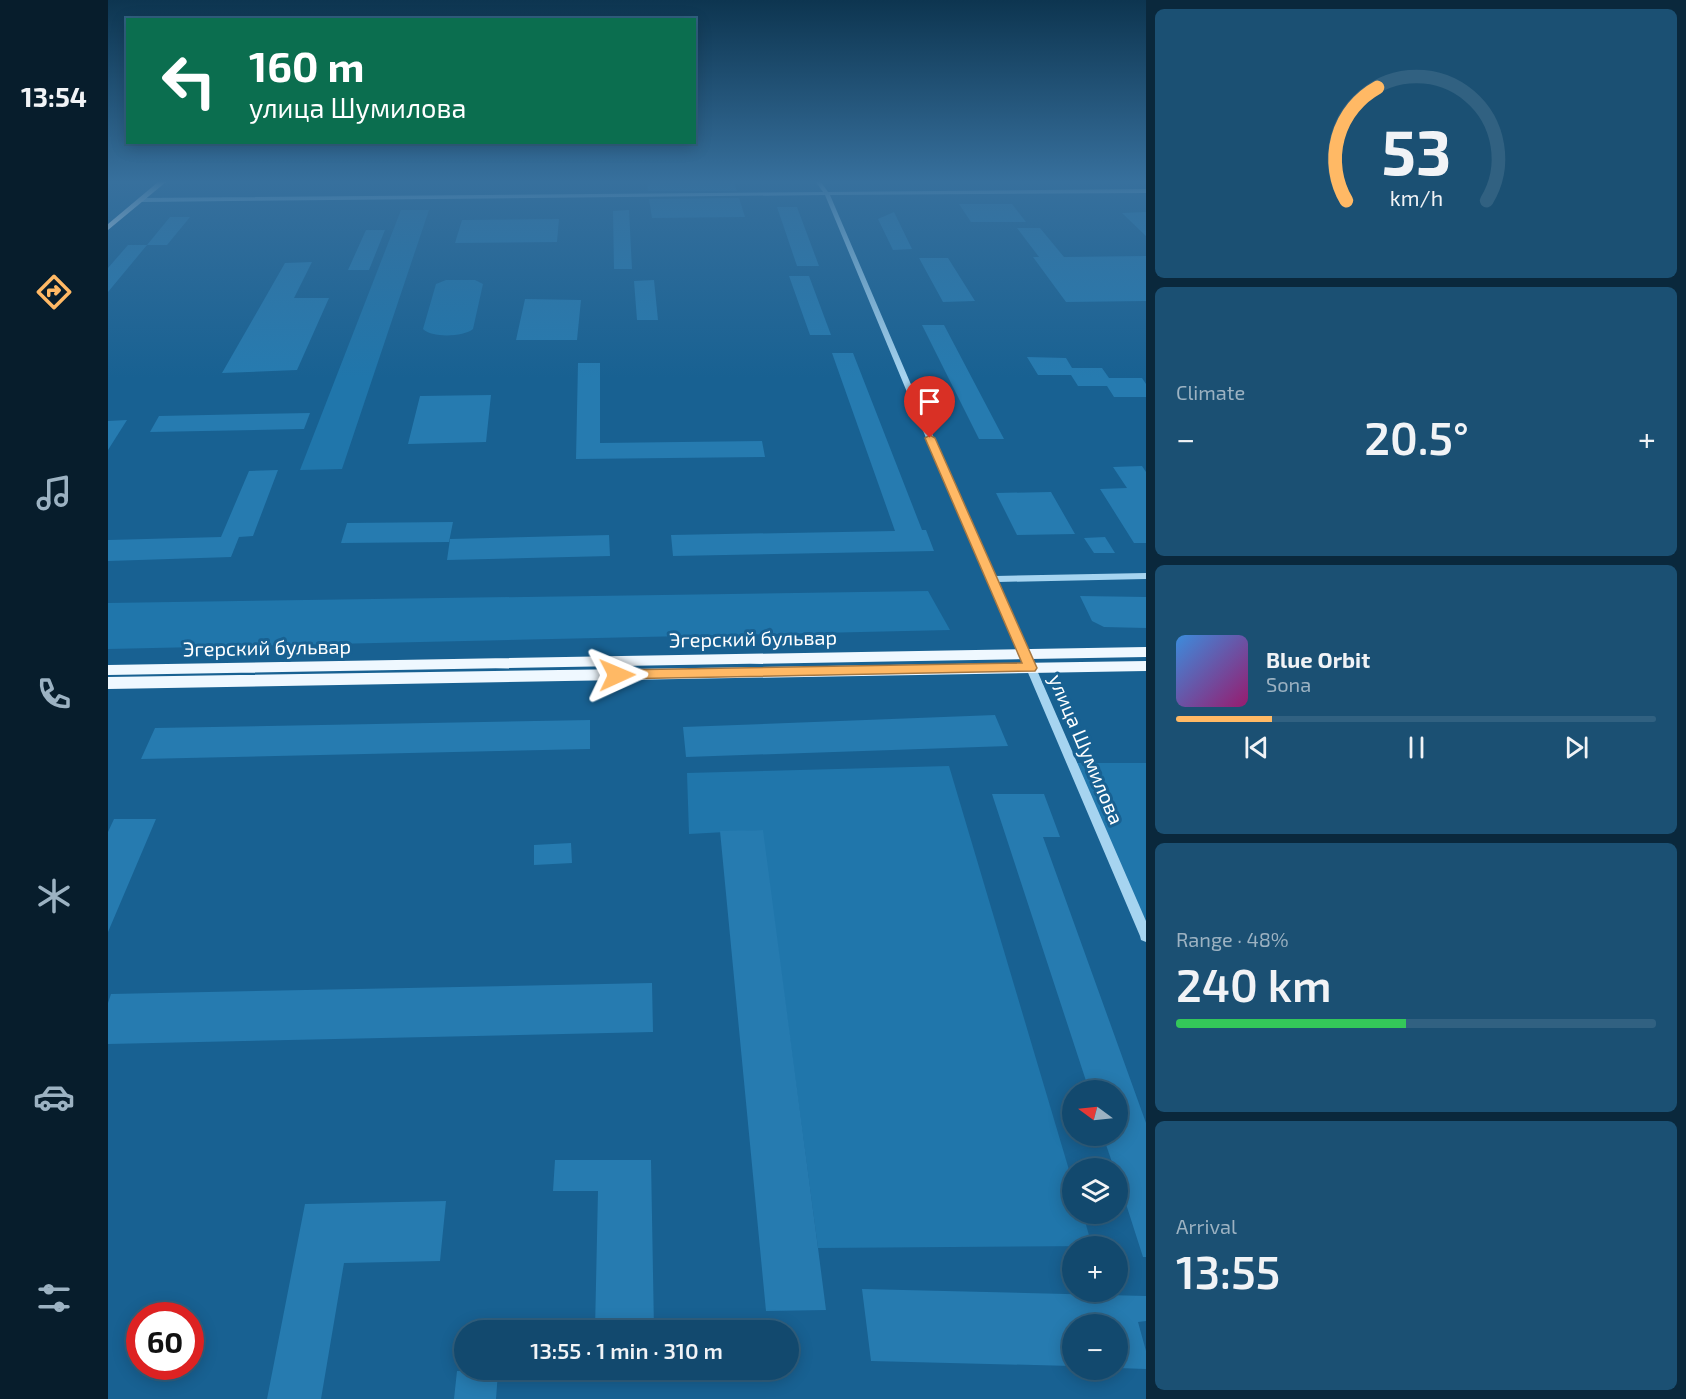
<!DOCTYPE html>
<meta charset="utf-8">
<style>
:root{--surface:#12496e;--page:#1b5073;--text:#f1f3f6;--muted:#9cb2c2;--line:#316181;--accent:#ffb965}
body{margin:0;font-family:"Exo 2",sans-serif;background:var(--page);color:var(--text);height:100vh;display:flex;flex-direction:column;font-size:22px;white-space:nowrap}
*{box-sizing:border-box;margin:0}
p{font-size:20px;color:var(--muted)}
.icon{flex:none;width:33px;height:33px;fill:none;stroke:currentColor;stroke-width:2;stroke-linecap:round;stroke-linejoin:round}
.map{position:relative;flex:1;overflow:hidden}
.panel{display:flex;flex-direction:column;gap:9px;padding:9px;background:#0a283c;width:540px}
.panel>*{flex:none}
.hud{position:absolute;left:18px;top:18px;width:570px;height:126px;border-radius:0px;box-shadow:0 3px 15px #0003,0 0 0 2px var(--line);background:#0b6e4f;color:#fff;overflow:hidden}
.needle{width:39px;rotate:285deg}
.fabs{position:absolute;left:954px;top:1080px;display:grid;gap:12px}
.fabs a{display:grid;place-items:center;width:66px;height:66px;border-radius:50%;background:var(--surface);box-shadow:0 3px 15px #0003,0 0 0 2px var(--line);font-size:30px}
.speed{position:absolute;left:18px;top:1302px;display:flex;gap:12px;font-size:30px;font-weight:700;text-align:center}
.speed>*{display:grid;place-content:center;width:78px;height:78px;border-radius:50%;background:var(--surface);box-shadow:0 3px 15px #0003,0 0 0 2px var(--line);line-height:1}
.speed .limit{border:9px solid #d22;background:#fff;color:#111}
.pin{position:absolute;display:grid;place-items:center;width:51px;height:51px;color:#fff;margin:-62px -26px;border-radius:50% 50% 50% 0;rotate:-45deg;box-shadow:0 0 6px #0007}
.pin .icon{rotate:45deg}
.me{position:absolute;width:66px;margin:-33px;rotate:89deg;stroke-linejoin:round;filter:drop-shadow(0 0 4px #0008)}
.turn{display:flex;align-items:center;gap:21px;height:126px;padding:0 24px;font-size:27px}
.turn .icon{width:78px;height:78px;stroke-width:2.5}
.turn b{display:block;font-size:42px;line-height:51px}
.big{font-size:45px;font-weight:600;line-height:1.1}
.panel .widget{flex:1;display:flex;flex-direction:column;justify-content:center;gap:9px;min-width:0;padding:0 21px;border-radius:9px;background:var(--page)}
.panel .dial{align-items:center;gap:0}
.dial svg{height:156px;overflow:visible;fill:none;stroke:var(--line);stroke-width:7;stroke-linecap:round;text-anchor:middle}
.dial text{fill:var(--text);stroke:none}
.song{display:flex;align-items:center;gap:18px}
.cover{width:72px;height:72px;border-radius:9px;background:linear-gradient(135deg,hsl(210 70% 55%),hsl(320 70% 35%))}
.played{height:6px;border-radius:3px;background:linear-gradient(90deg,var(--accent) 20%,var(--line) 20%)}
.keys{display:flex;justify-content:space-around;direction:ltr}
.heat{display:flex;justify-content:space-between;align-items:center;font-size:33px;direction:ltr}
.charge{height:9px;border-radius:4px;background:linear-gradient(90deg,#34c759 48%,var(--line) 0)}
.trip{position:absolute;left:346px;top:1320px;width:345px;height:60px;border-radius:30px;background:var(--surface);box-shadow:0 3px 15px #0003,0 0 0 2px var(--line);font-weight:600;line-height:60px;text-align:center}
main{display:flex;flex:1;min-height:0}
.tab-bar{display:flex;flex-direction:column;width:108px;justify-content:space-around;align-items:center;background:#071d2c;color:var(--muted)}
.tab-bar .icon{width:42px;height:42px}
.tab-bar .on{color:var(--accent)}
.tab-bar b{font-size:27px;color:var(--text)}
.map>svg:first-child{display:block}
.green{fill:#2076ab}
.building{fill:#267bb0}
.lines{fill:none;stroke-linecap:round;stroke-linejoin:round}
.minor{fill:#a6d4f0;fill-rule:evenodd}
.major{fill:#eff8ff;fill-rule:evenodd}
.route{fill:#ffb965;stroke:#a67842;stroke-width:1.5}
.labels{text-anchor:middle;dominant-baseline:central;stroke-width:6;stroke-linejoin:round;paint-order:stroke}
.street-label{font-size:20px;fill:#fff;stroke:#186192}
</style>
<main>
<nav class="tab-bar">
<b>13:54</b>
<svg class="icon on" aria-label="directions" viewBox="0 0 24 24"><path d="M12 3l9 9-9 9-9-9zM9 14v-3h6M13 9l2 2-2 2"/></svg>
<svg class="icon" aria-label="music" viewBox="0 0 24 24"><path d="M9 18V5l10-2v13"/><circle cx="6" cy="18" r="3"/><circle cx="16" cy="16" r="3"/></svg>
<svg class="icon" aria-label="phone" viewBox="0 0 24 24"><path d="M5 4h4l2 5-3 2q2 4 5 5l2-3 5 2v4C11 20 4 13 5 4z"/></svg>
<svg class="icon" aria-label="climate" viewBox="0 0 24 24"><path d="M12 3v18M4 7l16 10M4 17L20 7"/></svg>
<svg class="icon" aria-label="car" viewBox="0 0 24 24"><path d="M5 17H2v-5l4-1 3-4h7l3 4 3 1v5h-3M9 17h6M6 11h13"/><circle cx="7" cy="17" r="2"/><circle cx="17" cy="17" r="2"/></svg>
<svg class="icon" aria-label="filters" viewBox="0 0 24 24"><path d="M4 7h16M4 17h16"/><circle cx="9" cy="7" r="2"/><circle cx="15" cy="17" r="2"/></svg>
</nav>
<div class="map">
<svg width="1038" height="1399" viewBox="0 0 1038 1399">
<rect width="100%" height="100%" fill="#186192"/>
<path class="green" d="M293 210H321L234 469 192 470Z
M338 280H367L375 284 365 329C356 337 323 338 315 329L328 284Z
M820 591 842 630 0 649V603Z
M965 763H1038V936Z
M841 766 964 1180V1214H975L984 1246 710 1248 654 830 581 834 579 773Z"/>
<path class="building" d="M539 182H626L629 191H540Z
M631 198 637 217 544 218 541 199Z
M851 204H904L918 222H863Z
M669 207H689L711 266H689Z
M521 210 524 269H506L505 211Z
M786 212 804 249 785 250 770 219Z
M1038 212V236L1014 213Z
M62 217H82L59 245H39Z
M451 219 449 242 347 243 354 220Z
M909 228H932L956 257 1038 256V301L958 302 925 257H931Z
M258 230H277L261 270H240Z
M20 245H39L0 292V268Z
M811 258H840L867 301 835 302Z
M204 262 186 298H221L189 370 114 373 177 263Z
M681 276H701L723 335H702Z
M546 280 550 320H529L526 281Z
M417 299 473 300 469 340H408Z
M814 325H836L896 439H871Z
M724 353H745L814 530H818L826 551 565 556 563 535 787 531Z
M919 357 958 358 964 368H994L1001 378H1034L1038 384V397H1006L999 386H970L963 375H930Z
M470 363H492V443L654 441 657 457 468 459Z
M383 395 378 442 300 444 312 396Z
M202 413 196 429 42 432 51 416Z
M19 420 0 450V421Z
M1034 466 1038 472V543H1026L992 489 1019 488 1005 467Z
M170 470 145 536 131 537 123 557 0 561V540L113 537 141 471Z
M943 492 967 534 909 535 888 493Z
M345 522 341 542 233 543 239 523Z
M501 535 502 556 339 560 342 539Z
M997 537 1007 553H986L976 538Z
M972 596 1038 597V628L996 627 984 621Z
M887 715 900 746 578 757 575 727Z
M482 720V749L33 759 47 728Z
M884 794H936L952 837H935L1038 1123V1257H1035L1010 1179V1168H1006L995 1136H1010V1090H981Z
M6 819H48L0 932V832Z
M655 830 710 1248 718 1310 658 1311 612 831Z
M463 843 464 863 426 865V845Z
M544 983 545 1032 0 1044V1003L3 994Z
M447 1160H543L546 1330H487L490 1191H445Z
M338 1201 332 1261 236 1263 213 1399H159L197 1204Z
M754 1289 1038 1296V1321L1030 1322 1038 1351V1369L1010 1368V1324H964V1366L763 1361Z
M349 1371 390 1372 388 1399H346Z"/>
<g class="lines">
<path class="minor" d="M708 182H713L720 192 1038 189V193L722 195 834 457 887 576 1038 573V579L890 582 922 654 921 657 917 658 912 654 826 457 717 195 33 202 30 200 33 198 715 192Z
M923 664 928 668 1038 921V942L1033 940 1032 936 918 668Z"/>
<path class="major" d="M50 182H58L0 230V224Z
M1038 647V657L0 675V665Z
M1038 661V671L0 689V677Z"/>
</g>
<linearGradient id="sky" x2="0" y2="1"><stop stop-color="#0d3550"/><stop offset="0.48" stop-color="#37709d"/><stop offset="1" stop-color="#37709d" stop-opacity="0"/></linearGradient>
<rect width="1038" height="378" fill="url(#sky)"/>
<path class="route" d="M822 435 827 438 929 668 927 671 504 679 502 675 504 672 509 670 914 663 817 438Z"/>
<g class="labels">
<g class="street-label">
<text transform="translate(645 638) rotate(-1)">Эгерский бульвар</text>
<text transform="translate(159 647) rotate(-1)">Эгерский бульвар</text>
<text transform="translate(979 749) rotate(67)">улица Шумилова</text>
</g>
</g>
</svg>
<div class="fabs">
<a><svg class="needle" viewBox="-14 -14 28 28"><path d="M0-13l5 13h-10z" fill="#e53935"/><path d="M0 13l5-13h-10z" fill="#9cb2c2"/></svg></a>
<a><svg class="icon" aria-label="layers" viewBox="0 0 24 24"><path d="M12 4l9 5-9 5-9-5zM3 14l9 5 9-5"/></svg></a>
<a>+</a>
<a>−</a>
</div>
<div class="speed"><div class="limit">60</div></div>
<div class="pin" style="left:822px;top:438px;background:#d93025"><svg class="icon" aria-label="arrive" viewBox="0 0 24 24"><path d="M6 21V4h12l-3 4 3 4H6"/></svg></div>
<svg class="me" style="left:509px;top:675px" viewBox="-20 -20 40 40"><path d="M0-17L14 15 0 8-14 15z" fill="#ffb965" stroke="#fff" stroke-width="4"/></svg>
<div class="trip">13:55 · 1 min · 310 m</div>
<div class="hud">
<div class="turn"><svg class="icon" aria-label="left" viewBox="0 0 24 24"><path d="M17 20v-9H6M10 6l-5 5 5 5"/></svg><div><b>160 m</b>улица Шумилова</div></div>
</div>
</div>
<section class="panel">
<div class="widget dial"><svg viewBox="0 0 100 80">
<path d="M14 69A42 42 0 1 1 86 69"/>
<path d="M14 69A42 42 0 0 1 30 11" stroke="#ffb965"/>
<text x="50" y="56" font-size="32" font-weight="700">53</text>
<text x="50" y="72" font-size="11">km/h</text>
</svg></div>
<div class="widget"><p>Climate</p>
<div class="heat"><a>−</a><b class="big">20.5°</b><a>+</a></div>
</div>
<div class="widget">
<div class="song"><i class="cover"></i><div><b>Blue Orbit</b><p>Sona</p></div></div>
<div class="played"></div>
<div class="keys"><svg class="icon" aria-label="previous" viewBox="0 0 24 24"><path d="M18 5L8 12l10 7zM5 5v14"/></svg><svg class="icon" aria-label="pause" viewBox="0 0 24 24"><path d="M8 5v14M16 5v14"/></svg><svg class="icon" aria-label="next" viewBox="0 0 24 24"><path d="M6 5l10 7-10 7zM19 5v14"/></svg></div>
</div>
<div class="widget"><p>Range · 48%</p><b class="big">240 km</b><div class="charge"></div></div>
<div class="widget"><p>Arrival</p><b class="big">13:55</b></div>
</section>
</main>
